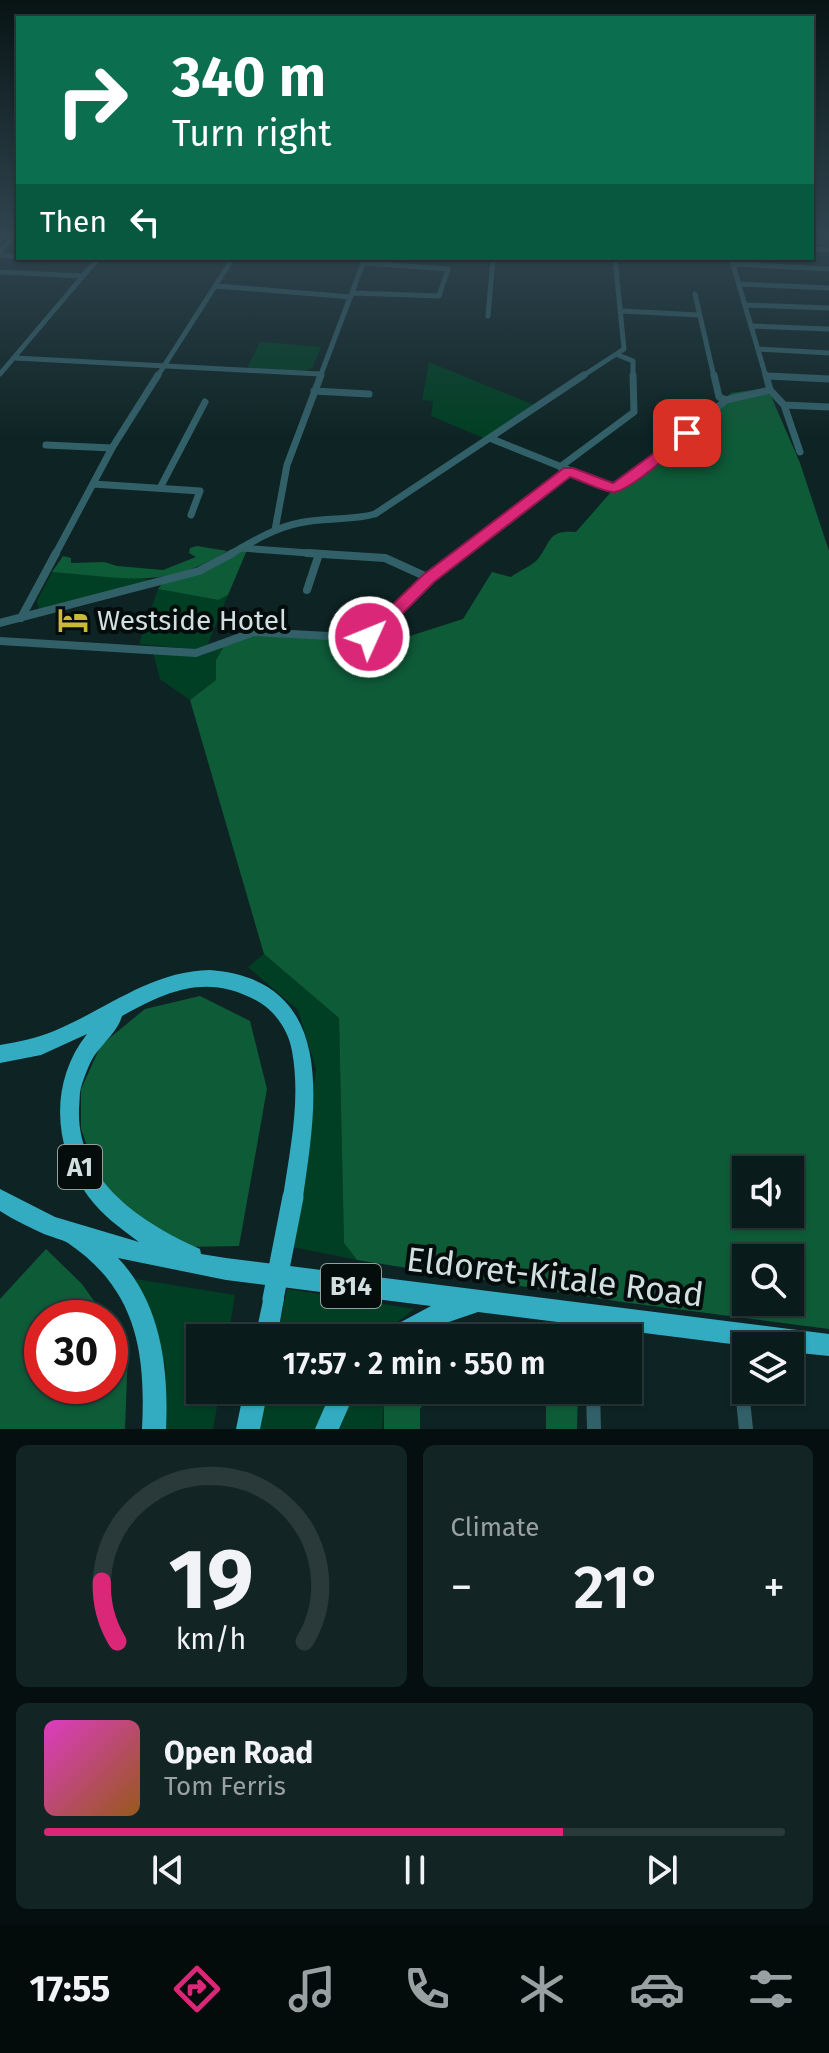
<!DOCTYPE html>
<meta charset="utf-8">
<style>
:root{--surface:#0a1b1b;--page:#132424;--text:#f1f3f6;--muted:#99a1a3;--line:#2a393a;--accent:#db2777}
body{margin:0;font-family:"Fira Sans",sans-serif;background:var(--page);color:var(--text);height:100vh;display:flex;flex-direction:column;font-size:30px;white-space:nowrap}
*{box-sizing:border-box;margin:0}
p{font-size:26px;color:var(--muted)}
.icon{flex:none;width:44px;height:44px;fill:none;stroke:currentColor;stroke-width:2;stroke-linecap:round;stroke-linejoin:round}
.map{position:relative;height:1429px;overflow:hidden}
.drawer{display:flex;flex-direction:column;gap:16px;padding:16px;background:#060f0f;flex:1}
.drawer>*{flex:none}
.banner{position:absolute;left:16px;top:16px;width:798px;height:244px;border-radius:0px;box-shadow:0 2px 6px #0004,0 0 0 2px var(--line);background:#0b6e4f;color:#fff;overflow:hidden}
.controls{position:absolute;left:732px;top:1156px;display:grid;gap:16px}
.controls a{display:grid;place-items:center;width:72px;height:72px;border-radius:0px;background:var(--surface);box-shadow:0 2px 6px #0004,0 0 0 2px var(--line);font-size:40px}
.speed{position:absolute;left:24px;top:1300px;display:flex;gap:16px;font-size:40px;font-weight:700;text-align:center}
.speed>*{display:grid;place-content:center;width:104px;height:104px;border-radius:50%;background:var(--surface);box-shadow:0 2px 6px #0004,0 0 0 2px var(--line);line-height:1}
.speed .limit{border:12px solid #d22;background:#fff;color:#111}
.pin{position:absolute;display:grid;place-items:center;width:68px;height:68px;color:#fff;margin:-34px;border-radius:16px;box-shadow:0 4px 12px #0006}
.me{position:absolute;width:88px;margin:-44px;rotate:46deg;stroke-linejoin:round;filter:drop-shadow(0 0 6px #0008)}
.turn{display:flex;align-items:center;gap:28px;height:168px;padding:0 24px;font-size:36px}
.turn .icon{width:104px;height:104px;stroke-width:2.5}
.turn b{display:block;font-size:56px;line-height:68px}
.then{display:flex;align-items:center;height:76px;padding:0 24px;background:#0003;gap:16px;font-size:30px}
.big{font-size:60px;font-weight:600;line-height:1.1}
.drawer .widget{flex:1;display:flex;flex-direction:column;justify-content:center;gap:12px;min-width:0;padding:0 28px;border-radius:12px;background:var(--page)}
.drawer .dial{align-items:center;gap:0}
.dial svg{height:208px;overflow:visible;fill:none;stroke:var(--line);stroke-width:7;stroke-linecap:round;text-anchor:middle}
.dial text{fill:var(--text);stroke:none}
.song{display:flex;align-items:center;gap:24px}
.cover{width:96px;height:96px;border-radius:12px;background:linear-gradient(135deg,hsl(310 70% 55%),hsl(30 70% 35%))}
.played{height:8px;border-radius:4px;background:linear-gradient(90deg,var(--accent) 70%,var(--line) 70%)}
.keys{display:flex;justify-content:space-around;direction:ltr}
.heat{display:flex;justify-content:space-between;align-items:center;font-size:44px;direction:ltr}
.drawer .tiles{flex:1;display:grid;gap:16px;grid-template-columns:1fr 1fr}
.widget:last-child{grid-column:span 2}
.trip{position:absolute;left:186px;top:1324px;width:456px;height:80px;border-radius:0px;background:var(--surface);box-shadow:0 2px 6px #0004,0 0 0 2px var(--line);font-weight:600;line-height:80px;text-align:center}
.dock{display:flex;height:128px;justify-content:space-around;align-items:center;background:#040b0b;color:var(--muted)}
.dock .icon{width:56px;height:56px}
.dock .active{color:var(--accent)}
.dock b{font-size:36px;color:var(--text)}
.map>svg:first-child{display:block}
.green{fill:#003f23}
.forest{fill:#0e5b38;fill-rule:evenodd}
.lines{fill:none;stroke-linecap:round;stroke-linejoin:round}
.minor-far3{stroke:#326069;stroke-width:5}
.minor-far2{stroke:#326069;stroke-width:7}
.minor-far1{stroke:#326069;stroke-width:8}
.minor{stroke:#326069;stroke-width:14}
.trunk{fill:#33acc2;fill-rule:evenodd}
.trunk-bridge{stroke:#33acc2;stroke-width:21}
.route{fill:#db2777;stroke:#8e194d;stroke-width:2}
.labels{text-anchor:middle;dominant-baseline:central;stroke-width:8;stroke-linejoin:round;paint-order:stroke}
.shield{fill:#040c0c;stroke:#94a09f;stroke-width:2}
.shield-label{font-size:26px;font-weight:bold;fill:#d1dfde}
.poi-label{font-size:28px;fill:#d1dfde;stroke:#040c0c;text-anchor:start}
.near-street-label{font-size:34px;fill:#d1dfde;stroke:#040c0c}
</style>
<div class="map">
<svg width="829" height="1429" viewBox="0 0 829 1429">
<rect width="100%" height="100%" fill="#0e2424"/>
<path class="green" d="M260 342 321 347 312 368 304 371 247 368Z
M429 362 534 405 486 439 431 416 433 401 422 400Z
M52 572 156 580 39 610 37 601Z
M158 589 217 600 228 595 208 644 199 650 139 644Z
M224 646 216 660V680L190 700 160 679 153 653 201 656Z
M264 954 339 1018 344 1243 357 1260 293 1247 316 1069 298 1010 248 967Z
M135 1279 235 1295 228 1338H200V1390H220L213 1429H161L166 1368Z
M287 1289 414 1309 377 1338H277Z
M266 1390H337L322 1429H258Z
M358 1390H385L382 1429H340L350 1400Z"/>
<path class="forest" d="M760 389 771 396 800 463 829 551V1329L622 1302 357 1260 344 1243 339 1018 264 954 190 700 216 680V660L224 646 250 635 391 642 463 619 492 572 511 577C518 571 532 566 538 559 552 541 547 530 576 532L611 492 651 467 680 443 679 433 684 426 732 393ZM746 1170H790V1214H746ZM746 1258H790V1302H746Z
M197 546 227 551C164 591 121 577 52 572L63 556 71 558V563L104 562 117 566 163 570 196 557 189 553 190 548Z
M239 550H247L228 595 218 600 158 589 162 584Z
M200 996 250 1021 267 1089 239 1246 181 1247 124 1209 98 1176 81 1129V1089L101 1045 145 1009Z
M46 1249 82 1284 106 1318H42V1386H110V1323L128 1349 125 1429H0V1299Z
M384 1390H432L420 1409V1429H384Z
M546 1390H578L577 1429H546Z"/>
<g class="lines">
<path class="minor-far3" d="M812 249 829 250
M0 251 14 237
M0 255 18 257
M731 258 766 377
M733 264 829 269
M0 272 83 276 99 258
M740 284 829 288
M216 286 351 297
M353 293 439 296 448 269 363 263
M695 294 714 377
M745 305 829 308
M621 311 700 315
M488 316 493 258
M751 326 829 329
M759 349 829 353
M618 355 633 361V377
M15 358 320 374
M0 374 83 276
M768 376 798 377
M157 377 233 258
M320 377 365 258
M581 377 624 349 615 258"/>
<path class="minor-far2" d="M714 375 719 397 726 400
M766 375 770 390 784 405 800 452
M768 376 829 379
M314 391 369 394
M784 405 829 407
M492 439 614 488 648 466 726 400 770 390
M46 445 112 448
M560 467 634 412 633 375
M93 484 200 491 191 515
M160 488 205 402
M275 530 287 465 321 375
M241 548 336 555
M55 555 112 448 158 375
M229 555C252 542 274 528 299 523 324 517 350 521 375 514L584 375
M459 555 568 471"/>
<path class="minor-far1" d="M307 553 385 558 429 578
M307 590 319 554
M21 618 56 553
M0 623 199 571 233 553
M0 641 196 653 254 632 366 638 429 578 462 553"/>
<path class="minor" d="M590 1317 591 1338
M736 1333 746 1429
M593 1390 594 1429"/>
<path class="trunk" d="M210 970C339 980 316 1106 303 1197L300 1204 293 1207 286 1204 283 1197C290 1149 301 1100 292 1051 289 1032 276 1012 259 1002 208 973 169 990 122 1016 118 1031 103 1043 94 1056 89 1064 85 1075 82 1084 79 1092 80 1100 79 1108 76 1181 142 1223 200 1249L201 1254 226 1258 829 1334V1356L790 1352V1346H747L478 1312 434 1327 416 1338H383L386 1330 431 1306 226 1280 118 1258C161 1303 169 1369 166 1429H142C146 1351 136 1289 68 1243 61 1239 51 1237 44 1234 29 1227 14 1220 0 1211V1189L55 1217 139 1242C120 1228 102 1215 88 1196 53 1148 49 1082 87 1034L41 1055 0 1063V1045C19 1042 37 1038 54 1031 107 1009 151 971 210 970Z
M273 1288 281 1291 284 1299 277 1338H255L265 1291Z
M244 1390H268L260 1429H236Z
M332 1390H356L339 1429H315Z"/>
<path class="trunk-bridge" d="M273 1299 293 1197"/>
</g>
<linearGradient id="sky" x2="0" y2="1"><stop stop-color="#081414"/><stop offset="0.54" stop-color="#304550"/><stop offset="1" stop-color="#304550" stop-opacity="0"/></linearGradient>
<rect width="829" height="437" fill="url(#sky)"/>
<path class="route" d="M687 429 692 430V436C678 447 628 493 613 492 600 491 583 481 570 477L434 582 375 641H363L361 637 363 633 423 575 564 468H573L613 483Z"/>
<defs>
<g id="hotel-bare" transform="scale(2.4)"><path d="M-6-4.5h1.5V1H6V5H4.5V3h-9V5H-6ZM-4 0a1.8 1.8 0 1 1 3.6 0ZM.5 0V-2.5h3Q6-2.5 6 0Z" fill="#cbba39" stroke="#040c0c" stroke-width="2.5" paint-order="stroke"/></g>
</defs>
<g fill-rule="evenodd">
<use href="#hotel-bare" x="73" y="620"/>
</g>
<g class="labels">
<g class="shield">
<rect x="58" y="1145" width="44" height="44" rx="6"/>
<rect x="321" y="1264" width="60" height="44" rx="6"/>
</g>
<g class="shield-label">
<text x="80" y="1167">A1</text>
<text x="351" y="1286">B14</text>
</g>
<g class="poi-label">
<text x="97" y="620">Westside Hotel</text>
</g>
<g class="near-street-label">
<text transform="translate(555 1277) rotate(7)">Eldoret-Kitale Road</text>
</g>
</g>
</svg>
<div class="controls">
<a><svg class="icon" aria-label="sound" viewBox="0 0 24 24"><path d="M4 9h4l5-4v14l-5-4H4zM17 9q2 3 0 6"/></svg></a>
<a><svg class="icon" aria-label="search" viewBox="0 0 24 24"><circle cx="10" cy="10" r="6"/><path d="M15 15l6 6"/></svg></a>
<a><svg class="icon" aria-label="layers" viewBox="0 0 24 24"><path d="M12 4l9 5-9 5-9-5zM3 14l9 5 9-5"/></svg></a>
</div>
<div class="speed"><div class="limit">30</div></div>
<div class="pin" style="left:687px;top:433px;background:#d93025"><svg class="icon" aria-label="arrive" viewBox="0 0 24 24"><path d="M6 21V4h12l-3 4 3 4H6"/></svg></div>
<svg class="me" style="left:369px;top:637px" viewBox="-20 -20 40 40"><circle r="17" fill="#db2777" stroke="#fff" stroke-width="3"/><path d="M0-11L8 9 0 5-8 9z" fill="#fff"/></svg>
<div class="trip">17:57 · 2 min · 550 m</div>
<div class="banner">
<div class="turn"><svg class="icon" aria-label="right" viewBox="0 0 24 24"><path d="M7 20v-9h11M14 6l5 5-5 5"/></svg><div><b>340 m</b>Turn right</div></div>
<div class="then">Then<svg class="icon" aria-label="left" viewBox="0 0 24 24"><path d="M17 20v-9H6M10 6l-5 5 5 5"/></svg></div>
</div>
</div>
<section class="drawer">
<div class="tiles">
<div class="widget dial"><svg viewBox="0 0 100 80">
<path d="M14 69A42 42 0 1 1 86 69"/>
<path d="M14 69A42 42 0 0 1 8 46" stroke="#db2777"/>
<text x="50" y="56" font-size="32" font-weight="700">19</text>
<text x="50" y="72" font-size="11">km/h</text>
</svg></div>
<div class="widget"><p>Climate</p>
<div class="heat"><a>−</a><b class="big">21°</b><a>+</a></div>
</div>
<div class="widget">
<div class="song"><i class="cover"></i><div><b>Open Road</b><p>Tom Ferris</p></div></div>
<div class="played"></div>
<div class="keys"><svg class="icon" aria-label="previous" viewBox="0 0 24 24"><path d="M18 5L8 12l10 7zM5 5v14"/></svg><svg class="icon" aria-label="pause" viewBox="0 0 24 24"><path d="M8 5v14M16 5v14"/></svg><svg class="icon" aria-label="next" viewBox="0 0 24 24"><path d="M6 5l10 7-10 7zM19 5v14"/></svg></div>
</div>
</div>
</section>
<nav class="dock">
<b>17:55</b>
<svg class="icon active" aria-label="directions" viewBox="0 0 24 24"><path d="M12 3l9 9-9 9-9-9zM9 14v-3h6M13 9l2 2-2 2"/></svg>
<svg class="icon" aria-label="music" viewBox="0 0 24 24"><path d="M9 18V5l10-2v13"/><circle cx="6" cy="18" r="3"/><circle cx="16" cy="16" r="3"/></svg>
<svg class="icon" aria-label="phone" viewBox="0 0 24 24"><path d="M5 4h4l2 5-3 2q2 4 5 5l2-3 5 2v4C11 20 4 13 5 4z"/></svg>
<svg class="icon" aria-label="climate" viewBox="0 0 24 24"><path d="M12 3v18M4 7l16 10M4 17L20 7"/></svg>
<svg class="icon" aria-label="car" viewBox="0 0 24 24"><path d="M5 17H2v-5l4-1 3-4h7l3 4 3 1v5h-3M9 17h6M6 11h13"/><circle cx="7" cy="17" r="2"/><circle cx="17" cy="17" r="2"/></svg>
<svg class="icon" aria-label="filters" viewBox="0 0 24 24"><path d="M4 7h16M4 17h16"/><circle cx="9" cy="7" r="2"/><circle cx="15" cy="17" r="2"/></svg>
</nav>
